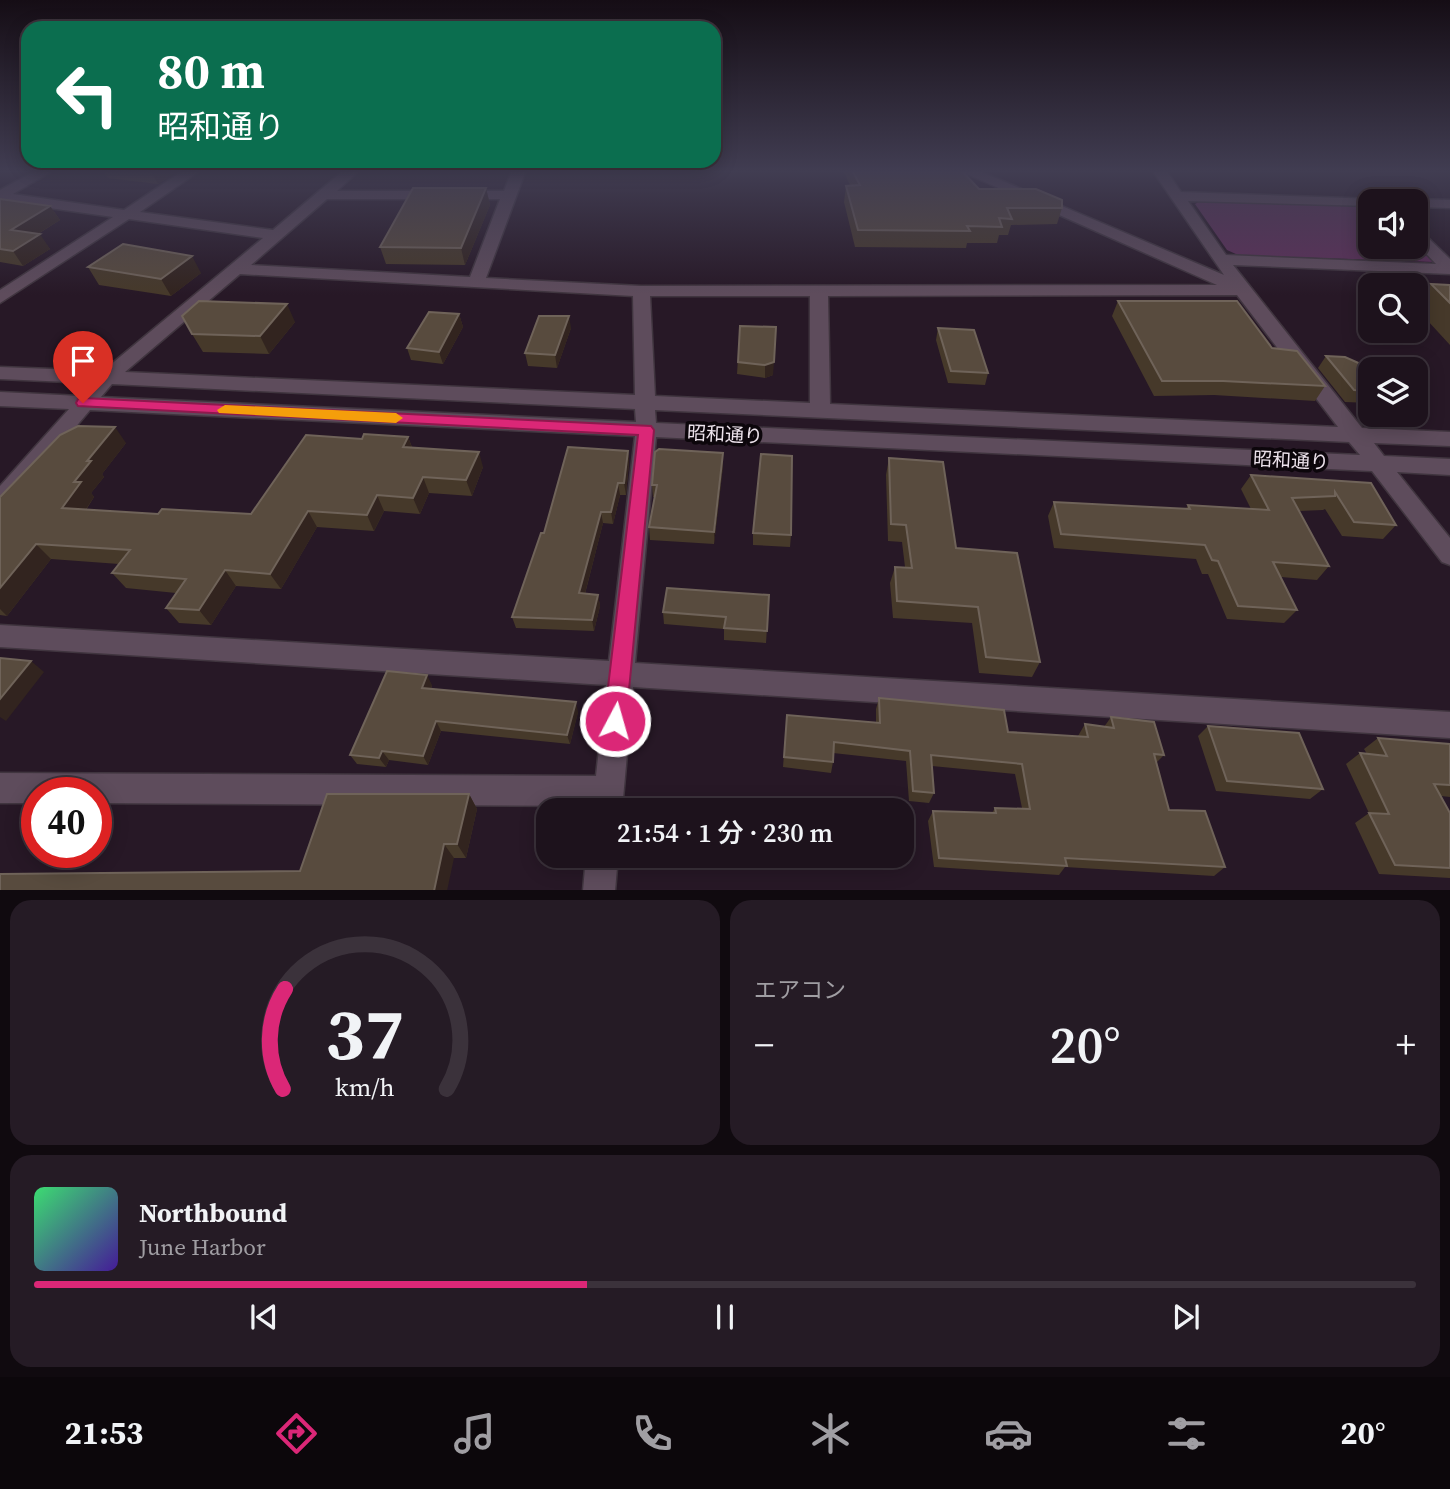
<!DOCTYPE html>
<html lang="ja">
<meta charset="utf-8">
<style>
:root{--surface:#1d121c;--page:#251b25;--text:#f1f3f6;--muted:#a09ea3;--line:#3b323b;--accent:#db2777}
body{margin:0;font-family:"Source Serif 4","Noto Sans JP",serif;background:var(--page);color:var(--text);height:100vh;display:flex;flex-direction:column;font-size:26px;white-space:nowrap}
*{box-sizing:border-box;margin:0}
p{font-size:23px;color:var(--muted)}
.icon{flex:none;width:38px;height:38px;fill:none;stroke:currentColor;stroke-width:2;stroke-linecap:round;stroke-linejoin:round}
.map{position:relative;height:890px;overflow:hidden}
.panel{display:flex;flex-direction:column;gap:10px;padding:10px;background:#100a0f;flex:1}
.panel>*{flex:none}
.banner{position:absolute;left:21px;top:21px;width:700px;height:147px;border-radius:21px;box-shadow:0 4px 18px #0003,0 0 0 2px var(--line);background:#0b6e4f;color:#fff;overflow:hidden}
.controls{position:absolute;left:1358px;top:189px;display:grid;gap:14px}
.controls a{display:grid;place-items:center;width:70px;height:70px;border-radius:14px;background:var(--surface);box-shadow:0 4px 18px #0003,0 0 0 2px var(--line);font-size:35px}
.speed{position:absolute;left:21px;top:777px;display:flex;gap:14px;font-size:35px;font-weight:700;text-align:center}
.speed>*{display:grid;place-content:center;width:91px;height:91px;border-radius:50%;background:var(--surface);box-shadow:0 4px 18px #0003,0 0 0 2px var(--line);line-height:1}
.speed .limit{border:10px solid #d22;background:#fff;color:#111}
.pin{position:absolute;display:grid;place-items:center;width:60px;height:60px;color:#fff;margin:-72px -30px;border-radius:50% 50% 50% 0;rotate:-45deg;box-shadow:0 0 7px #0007}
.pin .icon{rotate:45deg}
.me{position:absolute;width:77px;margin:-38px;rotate:6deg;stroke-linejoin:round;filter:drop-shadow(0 0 5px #0008)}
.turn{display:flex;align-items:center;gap:24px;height:147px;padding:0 21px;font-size:32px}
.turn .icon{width:91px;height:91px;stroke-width:2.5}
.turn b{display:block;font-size:49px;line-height:60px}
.big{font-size:52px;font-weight:600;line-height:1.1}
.panel .card{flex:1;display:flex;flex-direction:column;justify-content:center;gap:10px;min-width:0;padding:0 24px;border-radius:21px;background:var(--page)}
.panel .dial{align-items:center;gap:0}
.dial svg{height:182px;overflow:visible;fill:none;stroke:var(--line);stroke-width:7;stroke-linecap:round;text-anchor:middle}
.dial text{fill:var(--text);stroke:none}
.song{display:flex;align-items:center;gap:21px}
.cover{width:84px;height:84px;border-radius:10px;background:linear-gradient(135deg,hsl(140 70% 55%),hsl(260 70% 35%))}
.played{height:7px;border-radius:4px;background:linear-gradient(90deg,var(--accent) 40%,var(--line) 40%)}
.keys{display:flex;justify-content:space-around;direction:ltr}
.heat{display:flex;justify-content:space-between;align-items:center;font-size:38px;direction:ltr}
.panel .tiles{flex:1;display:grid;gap:10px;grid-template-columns:1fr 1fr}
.card:last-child{grid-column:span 2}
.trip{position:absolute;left:536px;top:798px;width:378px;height:70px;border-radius:21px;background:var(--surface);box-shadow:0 4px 18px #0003,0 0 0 2px var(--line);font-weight:600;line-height:70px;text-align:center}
.menu{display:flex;height:112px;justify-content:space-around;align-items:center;background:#0c070b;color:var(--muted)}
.menu .icon{width:49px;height:49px}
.menu .current{color:var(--accent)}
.menu b{font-size:32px;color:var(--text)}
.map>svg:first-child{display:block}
.green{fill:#5e305a}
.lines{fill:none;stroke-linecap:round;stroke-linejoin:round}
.minor-casing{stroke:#40353f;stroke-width:3}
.minor{fill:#5e4c5c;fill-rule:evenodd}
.wall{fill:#46392a}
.shaded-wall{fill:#32241f}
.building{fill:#584b3e;stroke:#6f6359;stroke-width:2}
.route{fill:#db2777;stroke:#8e194d;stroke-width:2}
.slow{fill:#f59e0b}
.labels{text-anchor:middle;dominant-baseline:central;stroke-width:7;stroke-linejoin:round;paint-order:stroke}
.street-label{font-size:19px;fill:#ece2eb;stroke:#0c060b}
</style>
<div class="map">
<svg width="1450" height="891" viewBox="0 0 1450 891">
<rect width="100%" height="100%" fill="#271826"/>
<path class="green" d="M1202 200 1370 205V247H1416V239L1436 259 1434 262 1238 255 1227 250 1195 204Z"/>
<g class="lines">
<g class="minor-casing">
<path id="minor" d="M37 170H54L13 194 124 210 184 170H201L140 212 273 230 344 170H360L337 191H504L512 170H526L486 278 641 286 1217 285 958 170H977L1224 275 1152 170H1166L1181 192 1375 199 1377 201H1370V206L1188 201 1226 255 1436 264 1416 243V229L1421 231 1450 259V274L1233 265 1362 428 1450 432V446L1374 443 1384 456 1450 459V475L1397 472 1450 538V565L1442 562 1372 471 656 437 635 663 1450 712V738L633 687 622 810H592V806L96 803V793H37V803H0V773L596 776 606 685 0 647V625L609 661 635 436 90 410 8 507 0 509V486L69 409 0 406V392L80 396 91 383 0 379V367L103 371 263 238 129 219 0 303V290L113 217 0 201V190ZM327 199H500L470 277 251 265ZM240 274 633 296 635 395 125 372ZM1237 295 1338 427 830 404 828 296ZM650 296H810V403L655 396ZM112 384 635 409 636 422 101 397ZM655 410 1349 442 1360 455 656 423Z
M1416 199 1450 200V208L1416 207V201H1410Z
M586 856H618L615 891H583Z"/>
</g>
<use href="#minor" class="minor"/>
</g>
<path class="wall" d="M103 170H179L158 184 108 178Z
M843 170H961L979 189 1062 208 1057 224 1011 225 1008 235H999L997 243H967L966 248 855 247 844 202 846 186 850 185Z
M486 188 490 205 465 265 386 264 380 247Z
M0 199 50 206 60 220 38 234 50 249 23 266 0 262Z
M88 267 201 273 171 296 99 285Z
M1431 284 1450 285V345L1416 308V305Z
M1118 301 1272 348 1325 386 1315 401 1214 395 1154 396 1112 316Z
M459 314 463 327 443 364 411 360 407 348Z
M295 322 269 354 203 352 192 334Z
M740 326 773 375 765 378 737 374Z
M571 328 557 368 528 366 525 353Z
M938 328 988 373 985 385 948 383 936 340Z
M1326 356 1370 369V403L1345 402 1318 368Z
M1416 388 1427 393 1416 406Z
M408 437 412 447 483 467 472 496 429 493 420 514 384 511 374 531 317 527 281 589 236 586 211 625 179 623 166 608 176 593 126 588 112 573 119 564 51 559 7 616 0 615V497L126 443 102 474 104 477 91 493 94 497 86 510 158 514H251L362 439Z
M628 451 629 462 626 495H620L613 524 603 523 585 594 598 595 600 606 594 631 516 628 512 617 544 533Z
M723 453V466L714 544 650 540 649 527 655 497H653L652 485Z
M889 458 1040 662 1032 677 979 673 972 623 893 618 890 583 895 567H905L902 542 888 541 886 475Z
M1251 475 1371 483 1396 525 1383 539 1342 536 1325 509 1323 510 1299 511 1329 566 1317 580 1281 577 1297 610 1284 623 1227 619 1208 574H1202L1196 559 1054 548 1048 516 1054 502 1186 509 1188 505 1251 509 1241 489Z
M753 533 791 535 790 547 753 545Z
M769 595 766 643 724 640V629L664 624 663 612Z
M432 685 431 689 578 712 570 744 441 731 428 765 389 760 386 767 357 764 350 755Z
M879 698 1008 732 1078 736 1085 724 1104 727 1111 717 1164 755 1156 763 1169 810 1225 867 1214 876 1065 867 1059 875 934 867 928 821 933 811 992 813 995 808H1022L1015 774 932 766 934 793 929 803 909 801 906 761 833 753V762L831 773 783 767 787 715 876 723V709Z
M1208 726 1323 789 1310 799 1216 791 1198 736Z
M1378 738 1450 744V797L1441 796 1450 813V878L1379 874 1355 823 1369 813 1346 764 1360 753 1367 754 1364 749Z
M469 794 477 809 466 858H454L300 871Z
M709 856H814L813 862 765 859V869L709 866Z"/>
<path class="shaded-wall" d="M150 170H179L158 184Z
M486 188 490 205 465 265 461 248Z
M50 206 60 220 21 244 11 230Z
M40 234 50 249 23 266 13 251Z
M192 256 201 273 171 296 161 279Z
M287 304 295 322 269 354 260 336Z
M459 314 463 327 443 364 439 352Z
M569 316 571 328 557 368 555 355Z
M774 362 773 375 765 378V365Z
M115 427 126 443 102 474 104 477 91 493 94 497 76 524 62 508 74 482 87 461Z
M408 437 414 453 403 447Z
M628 451 629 462 626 495 624 483Z
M479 452 483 467 472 496 466 480Z
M723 453V466L714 544V532Z
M423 477 429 493 420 514 413 498Z
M618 483 620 495 613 524 611 512Z
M377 495 384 511 374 531 367 515Z
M308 511 317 527 281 589 270 574Z
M601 512 603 523 582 605 579 593Z
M36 544 51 559 7 616 0 609V588Z
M225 570 236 586 211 625 199 610Z
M598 595 600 606 594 631 592 620Z
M31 661 44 672 6 721 0 717V699Z
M427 675 432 685 427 698 422 688Z
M576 702 578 712 570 744 567 735Z
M436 721 441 731 428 765 423 756Z
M382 751 389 760 386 767 379 758Z
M469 794 477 809 466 858 457 844Z
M444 844 454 858 447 891H434Z"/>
<path class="building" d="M852 170H961L979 189H1036L1062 200V208H1007L1012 219 999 218 1002 227 967 226 970 231 858 230 846 186 860 185Z
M413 188H486L461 248 380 247Z
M0 199 50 206 11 230 40 234 13 251 0 249Z
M123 244 192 256 161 279 88 267Z
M1431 284 1450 285V303Z
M199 301 287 304 260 336 192 334 182 316Z
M1118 301H1237L1272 348 1297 351 1325 386 1223 381H1162Z
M429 312 459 314 439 352 407 348Z
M539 316H569L555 355 525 353Z
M740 326 776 327 774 362 765 365 738 362Z
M938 328 974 330 988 373 951 371Z
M1326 356 1345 357 1372 369H1370V391L1354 390Z
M1416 388 1427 393 1426 394 1416 393Z
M78 426 115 427 87 461H91L74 482H81L62 508 158 514 162 509 251 514 306 435 362 439 364 434 408 437 403 447 479 452 466 480 423 477 413 498 377 495 367 515 308 511 270 574 225 570 199 610 166 608 186 579 112 573 130 550 36 544 0 588V497L60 435Z
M568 447 628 451 624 483H618L611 512H601L579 593 598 595 592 620 512 617 541 533H544Z
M659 449 723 453 714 532 649 527 657 485H652L655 452Z
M761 454 792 456 791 535 753 533Z
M889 458 943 462 956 548 1017 553 1040 662 986 657 978 607 897 601 895 567 912 568 906 525 891 524Z
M1251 475 1371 483 1396 525 1354 522 1335 492V496L1292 498 1329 566 1273 562 1297 610 1238 606 1218 561 1212 560 1205 545 1061 534 1054 502 1190 509 1188 505 1269 510Z
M667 588 769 595 767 631 724 628 726 617 663 612Z
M0 658 31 661 0 699Z
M387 671 427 675 422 688 576 702 567 735 436 721 423 756 382 751 379 758 350 755Z
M879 698 1004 710 1008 732 1088 737 1085 724 1114 728 1111 717 1154 722 1164 755 1154 754 1169 810 1205 811 1225 867 1065 858 1067 866 939 858 933 811 996 813 995 808 1030 809 1022 764 931 755 934 793 913 791 910 751 834 742 833 762 784 757 787 715 880 723Z
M1208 726 1299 733 1323 789 1227 781Z
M1378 738 1450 744V785L1434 784 1450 813V868L1395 865 1369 813 1389 814 1360 753 1387 756Z
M327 794H469L457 844H444L434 891H0V874L300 871Z
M712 800 835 804V810H712Z
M709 856H766L765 860 709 857Z"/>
<linearGradient id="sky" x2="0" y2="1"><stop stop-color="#150d15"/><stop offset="0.58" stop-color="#413d52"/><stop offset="1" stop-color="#413d52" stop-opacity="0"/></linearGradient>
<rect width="1450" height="295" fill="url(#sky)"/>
<path class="route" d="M83 398 651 426 654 430 626 721 623 728 615 731 607 728 604 721 638 435 78 406 76 403 78 399Z"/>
<path class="slow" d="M225 405 396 413 403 418 396 423 219 413 217 410Z"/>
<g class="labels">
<g class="street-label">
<text transform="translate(725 434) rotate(3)">昭和通り</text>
<text transform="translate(1291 460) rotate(3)">昭和通り</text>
</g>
</g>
</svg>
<div class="controls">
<a><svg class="icon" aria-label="sound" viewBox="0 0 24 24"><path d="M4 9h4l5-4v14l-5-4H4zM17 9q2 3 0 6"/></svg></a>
<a><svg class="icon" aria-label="search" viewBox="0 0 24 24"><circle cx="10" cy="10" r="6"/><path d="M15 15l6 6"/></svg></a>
<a><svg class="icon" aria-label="layers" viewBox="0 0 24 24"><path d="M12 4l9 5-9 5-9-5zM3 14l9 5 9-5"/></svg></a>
</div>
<div class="speed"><div class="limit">40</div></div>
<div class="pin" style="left:83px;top:403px;background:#d93025"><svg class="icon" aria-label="arrive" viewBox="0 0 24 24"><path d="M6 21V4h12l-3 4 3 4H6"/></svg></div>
<svg class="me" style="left:615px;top:721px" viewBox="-20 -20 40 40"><circle r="17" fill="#db2777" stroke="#fff" stroke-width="3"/><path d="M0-11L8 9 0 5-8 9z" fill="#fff"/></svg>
<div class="trip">21:54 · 1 分 · 230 m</div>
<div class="banner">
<div class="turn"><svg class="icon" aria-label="left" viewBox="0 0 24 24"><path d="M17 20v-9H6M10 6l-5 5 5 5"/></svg><div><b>80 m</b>昭和通り</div></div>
</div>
</div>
<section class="panel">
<div class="tiles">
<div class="card dial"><svg viewBox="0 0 100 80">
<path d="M14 69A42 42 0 1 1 86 69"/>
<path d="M14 69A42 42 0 0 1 15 25" stroke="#db2777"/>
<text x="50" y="56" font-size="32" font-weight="700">37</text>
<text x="50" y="72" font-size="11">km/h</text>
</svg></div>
<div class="card"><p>エアコン</p>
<div class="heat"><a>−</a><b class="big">20°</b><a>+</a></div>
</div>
<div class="card">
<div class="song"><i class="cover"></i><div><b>Northbound</b><p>June Harbor</p></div></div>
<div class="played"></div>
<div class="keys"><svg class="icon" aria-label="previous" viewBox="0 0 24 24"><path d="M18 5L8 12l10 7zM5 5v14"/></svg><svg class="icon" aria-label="pause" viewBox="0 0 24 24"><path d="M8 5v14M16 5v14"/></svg><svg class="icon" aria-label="next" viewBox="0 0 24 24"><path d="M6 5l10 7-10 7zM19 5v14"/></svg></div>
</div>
</div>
</section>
<nav class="menu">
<b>21:53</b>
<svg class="icon current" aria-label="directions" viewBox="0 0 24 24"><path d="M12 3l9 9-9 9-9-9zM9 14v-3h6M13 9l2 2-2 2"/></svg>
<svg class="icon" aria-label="music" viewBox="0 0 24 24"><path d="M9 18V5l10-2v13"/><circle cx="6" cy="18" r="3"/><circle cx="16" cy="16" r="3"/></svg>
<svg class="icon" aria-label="phone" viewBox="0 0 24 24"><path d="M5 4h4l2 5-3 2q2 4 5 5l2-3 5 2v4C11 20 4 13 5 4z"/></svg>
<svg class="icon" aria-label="climate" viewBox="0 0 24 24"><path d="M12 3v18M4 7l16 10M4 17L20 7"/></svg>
<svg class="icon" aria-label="car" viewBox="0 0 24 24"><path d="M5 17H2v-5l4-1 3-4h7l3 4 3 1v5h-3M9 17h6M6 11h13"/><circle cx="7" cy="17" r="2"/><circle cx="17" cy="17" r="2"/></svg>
<svg class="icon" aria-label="filters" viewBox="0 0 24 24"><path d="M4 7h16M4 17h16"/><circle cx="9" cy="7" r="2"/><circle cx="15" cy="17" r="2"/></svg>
<b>20°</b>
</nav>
